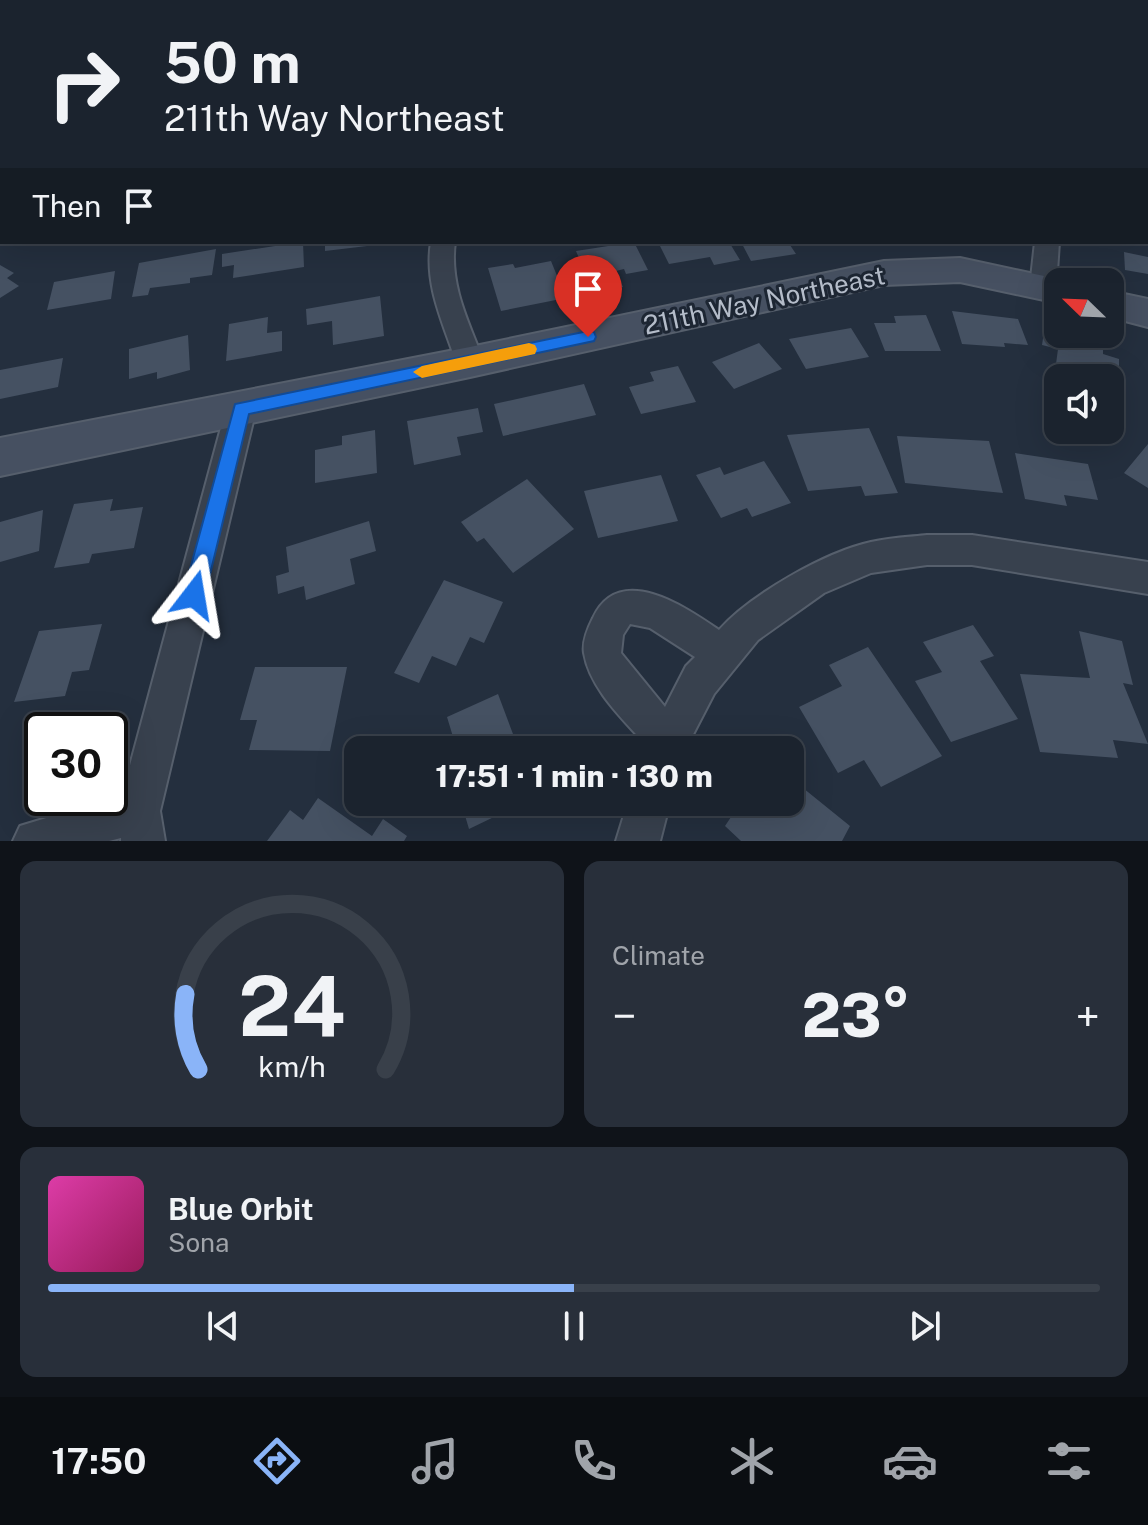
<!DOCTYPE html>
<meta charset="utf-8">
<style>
:root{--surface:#1b232e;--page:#282f3a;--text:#f1f3f6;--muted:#a0a4aa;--line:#39404a;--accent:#8ab4f8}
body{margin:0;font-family:"Public Sans",sans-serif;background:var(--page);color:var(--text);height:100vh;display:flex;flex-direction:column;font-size:30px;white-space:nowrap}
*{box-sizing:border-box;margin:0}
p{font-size:26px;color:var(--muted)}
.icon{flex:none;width:44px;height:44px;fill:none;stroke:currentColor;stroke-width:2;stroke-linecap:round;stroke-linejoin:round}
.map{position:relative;height:841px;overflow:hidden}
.drawer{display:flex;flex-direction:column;gap:20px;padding:20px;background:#0f1319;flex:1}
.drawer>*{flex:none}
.hud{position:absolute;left:0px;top:0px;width:1148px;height:244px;box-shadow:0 8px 32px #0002,0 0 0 2px var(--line);background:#1b232e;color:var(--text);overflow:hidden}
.needle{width:52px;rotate:293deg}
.controls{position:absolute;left:1044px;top:268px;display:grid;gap:16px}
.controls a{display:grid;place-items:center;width:80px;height:80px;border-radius:16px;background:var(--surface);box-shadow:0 8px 32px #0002,0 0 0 2px var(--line);font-size:40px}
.speed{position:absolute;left:24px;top:712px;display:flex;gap:16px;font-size:40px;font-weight:700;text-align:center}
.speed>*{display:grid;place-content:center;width:104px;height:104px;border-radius:50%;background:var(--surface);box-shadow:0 8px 32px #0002,0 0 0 2px var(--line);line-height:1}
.speed .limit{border:4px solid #111;border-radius:12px;background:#fff;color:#111}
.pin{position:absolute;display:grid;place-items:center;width:68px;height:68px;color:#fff;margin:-82px -34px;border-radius:50% 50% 50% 0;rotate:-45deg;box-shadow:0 0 8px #0007}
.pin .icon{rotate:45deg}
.me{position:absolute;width:88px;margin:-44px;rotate:14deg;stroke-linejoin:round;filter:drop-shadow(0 0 6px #0008)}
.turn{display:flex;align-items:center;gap:28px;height:168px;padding:0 32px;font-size:36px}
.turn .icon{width:104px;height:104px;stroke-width:2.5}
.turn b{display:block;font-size:56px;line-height:68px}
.then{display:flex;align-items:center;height:76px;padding:0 32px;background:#0003;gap:16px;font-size:30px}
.big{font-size:60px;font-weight:800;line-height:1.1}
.drawer .widget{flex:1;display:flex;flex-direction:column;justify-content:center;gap:12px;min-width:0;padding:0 28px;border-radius:16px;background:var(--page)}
.drawer .dial{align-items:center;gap:0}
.dial svg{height:208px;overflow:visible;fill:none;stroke:var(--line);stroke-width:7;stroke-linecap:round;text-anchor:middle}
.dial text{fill:var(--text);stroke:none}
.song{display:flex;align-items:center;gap:24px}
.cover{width:96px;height:96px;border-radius:12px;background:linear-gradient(135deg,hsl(320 70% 55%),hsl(330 70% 35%))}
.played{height:8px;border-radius:4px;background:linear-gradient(90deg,var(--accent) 50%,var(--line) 50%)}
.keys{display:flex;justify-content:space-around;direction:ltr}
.heat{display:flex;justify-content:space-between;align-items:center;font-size:44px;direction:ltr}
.drawer .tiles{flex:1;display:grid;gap:20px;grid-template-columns:1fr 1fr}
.widget:last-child{grid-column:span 2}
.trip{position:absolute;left:344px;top:736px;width:460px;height:80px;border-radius:16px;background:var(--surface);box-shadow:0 8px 32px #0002,0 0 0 2px var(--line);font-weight:800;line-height:80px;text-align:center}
.tabs{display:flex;height:128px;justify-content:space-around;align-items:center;background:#0b0e12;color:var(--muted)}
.tabs .icon{width:56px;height:56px}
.tabs .on{color:var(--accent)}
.tabs b{font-size:36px;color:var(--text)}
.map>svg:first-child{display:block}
.green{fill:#263c3f}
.building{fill:#455162}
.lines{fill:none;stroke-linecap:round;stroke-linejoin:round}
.street-casing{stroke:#565f6c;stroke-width:4}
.secondary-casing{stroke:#565f6c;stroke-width:4}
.path{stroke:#44595c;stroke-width:3;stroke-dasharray:4 4;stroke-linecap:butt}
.street{fill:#38414e;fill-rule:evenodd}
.secondary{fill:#465061;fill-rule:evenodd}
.route{fill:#1a73e8;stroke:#114b97;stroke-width:2}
.slow{fill:#f59e0b}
.labels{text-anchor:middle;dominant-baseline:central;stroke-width:6;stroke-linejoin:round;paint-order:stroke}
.street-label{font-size:26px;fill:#b4bcc9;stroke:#1d2633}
</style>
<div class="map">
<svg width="1148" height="841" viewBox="0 0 1148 841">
<rect width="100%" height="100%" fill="#242f3e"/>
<path class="green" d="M562 0H1148V104L1146 2Z"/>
<path class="building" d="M274 242H303L304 267 233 278 234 265 222 267V254L275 246Z
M325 242H383L384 244 325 251Z
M634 242 648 270 626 274 624 269 616 271 623 287 593 292 576 251Z
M658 242H729L740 260 714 265 710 257 669 264Z
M741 242H788L796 254 751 261Z
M216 249 212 275 190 278V283L150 288 148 295 132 297 139 263Z
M1124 252 1148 257V274L1125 270Z
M551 261 566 298 501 311 488 268 513 264 515 268Z
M0 265 14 273 7 278 19 286 0 298Z
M115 271 111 299 47 310 54 282Z
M380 296 384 336 333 345 332 321 307 325 306 309Z
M952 311 1018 319 1028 345 1004 343 1005 347 962 344Z
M926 315 941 351H885L874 323H896L894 316Z
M268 317 267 333 282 331V351L226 361 229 324Z
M1045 325 1058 329V334H1075L1103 342V354L1119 359V371L1102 366 1101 378 1056 364 1058 349 1042 345Z
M851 328 869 357 806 369 789 339Z
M188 335 190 370 157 379V372L129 379V349Z
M759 343 782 369 734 389 712 362Z
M63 358 58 387 0 399V370Z
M678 366 696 402 641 414 629 387 654 381 650 372Z
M584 384 596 415 503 436 494 404Z
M478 408 483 432 457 437 461 455 414 465 407 421Z
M869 428 898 493 865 496 861 486 808 491 787 435Z
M375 430 377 473 315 483V450L342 445V436Z
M897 436 989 441 1003 493 905 483Z
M1148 444V488L1124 473Z
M1015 453 1088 464 1098 500 1064 495 1067 506 1025 499Z
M764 461 791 503 752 517 747 508 721 518 696 475 720 467 724 475Z
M661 475 678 521 598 538 584 491Z
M527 479 574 529 513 573 484 538 477 542 461 522Z
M113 499 110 511 143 507 134 548 92 554 89 563 54 568 74 504Z
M43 510 39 551 0 562V522Z
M369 521 376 551 350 559 355 584 306 600 304 586 278 594 276 576 289 572 286 547Z
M444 580 503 602 484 643 470 637 456 666 432 656 419 683 394 673Z
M102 624 89 670 72 672 65 696 14 702 39 631Z
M973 625 994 656 980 661 1018 719 951 742 915 681 942 672 923 642Z
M1079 631 1122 641 1133 685 1123 683 1148 744 1113 740 1118 758 1040 752 1020 674 1090 678Z
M868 647 942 756 881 787 864 760 838 773 799 707 842 686 829 665Z
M255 667H347L330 751 249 750 257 720H240Z
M498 694 519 750H457L447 717Z
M803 788 850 826 842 841H741L725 826 741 802H770L786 815Z
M318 798 372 836 383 819 407 836 404 841H267L290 810 303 820Z
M461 802H525L469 829Z"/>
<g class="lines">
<g class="street-casing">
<path id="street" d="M2 60V72L0 73V61Z
M1146 156 1148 157V171L1146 170Z
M431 242H455C449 285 469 323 484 362L480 369 470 372 460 369 456 362C443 322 424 285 431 242Z
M1035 242H1059L1056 287 1052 293 1043 296 1034 293 1030 287Z
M241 397 251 401 256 409 160 811 165 841H121V838L109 841H13L20 826 122 795 226 409 231 401Z
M927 535H972L1148 562V594L972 565H927L871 573 824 593 758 640 714 694 685 750H644L646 745C623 719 590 689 584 653 582 641 588 628 593 618 619 562 684 606 719 630 750 595 825 552 871 542 889 538 908 537 927 535ZM630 624 650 628 695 657 686 666 665 707 621 653 623 635Z
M628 802H670L660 841H616Z"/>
</g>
<g class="secondary-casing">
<path id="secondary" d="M960 258 1072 282H1058V303L960 282 884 285 470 377 0 476V438L470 347 884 261Z
M1110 291 1148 299V327L1110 317Z"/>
</g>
<path class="path" d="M1069 0 1081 2"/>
<use href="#street" class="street"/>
<use href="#secondary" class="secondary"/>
</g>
<path class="route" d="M588 331 594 332 596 337 594 341 249 414 205 595 202 602 194 605 186 602 183 595 235 404Z"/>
<path class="slow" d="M529 343 535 345 537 349 535 354 422 378 413 372 422 366Z"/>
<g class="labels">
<g class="street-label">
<text transform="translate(764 300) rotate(-12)">211th Way Northeast</text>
</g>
</g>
</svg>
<div class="controls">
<a><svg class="needle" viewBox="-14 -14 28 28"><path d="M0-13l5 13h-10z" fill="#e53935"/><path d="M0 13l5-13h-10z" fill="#a0a4aa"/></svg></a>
<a><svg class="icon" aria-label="sound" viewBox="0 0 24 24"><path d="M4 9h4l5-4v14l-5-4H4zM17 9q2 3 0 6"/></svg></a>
</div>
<div class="speed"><div class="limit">30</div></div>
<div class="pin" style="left:588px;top:337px;background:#d93025"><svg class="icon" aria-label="arrive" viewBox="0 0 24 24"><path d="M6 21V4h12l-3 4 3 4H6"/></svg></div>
<svg class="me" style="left:194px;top:595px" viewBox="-20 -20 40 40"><path d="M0-17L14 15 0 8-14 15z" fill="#1a73e8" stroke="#fff" stroke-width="4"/></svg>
<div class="trip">17:51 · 1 min · 130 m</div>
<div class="hud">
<div class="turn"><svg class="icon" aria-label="right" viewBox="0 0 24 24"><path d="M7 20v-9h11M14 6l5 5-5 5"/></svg><div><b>50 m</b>211th Way Northeast</div></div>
<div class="then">Then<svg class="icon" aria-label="arrive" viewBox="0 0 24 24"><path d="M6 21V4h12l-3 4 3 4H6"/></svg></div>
</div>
</div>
<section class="drawer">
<div class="tiles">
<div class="widget dial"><svg viewBox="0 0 100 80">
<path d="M14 69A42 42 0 1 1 86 69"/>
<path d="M14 69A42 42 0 0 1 9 40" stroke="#8ab4f8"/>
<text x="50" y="56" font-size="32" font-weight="700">24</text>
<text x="50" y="72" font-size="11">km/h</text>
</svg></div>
<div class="widget"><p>Climate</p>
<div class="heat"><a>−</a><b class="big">23°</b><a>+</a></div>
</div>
<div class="widget">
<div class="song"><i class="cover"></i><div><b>Blue Orbit</b><p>Sona</p></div></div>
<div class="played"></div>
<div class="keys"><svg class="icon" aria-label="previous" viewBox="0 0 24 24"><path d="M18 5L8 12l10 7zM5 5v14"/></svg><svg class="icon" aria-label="pause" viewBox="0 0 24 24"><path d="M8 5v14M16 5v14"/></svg><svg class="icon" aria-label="next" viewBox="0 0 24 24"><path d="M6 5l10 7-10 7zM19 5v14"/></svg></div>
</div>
</div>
</section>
<nav class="tabs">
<b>17:50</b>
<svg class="icon on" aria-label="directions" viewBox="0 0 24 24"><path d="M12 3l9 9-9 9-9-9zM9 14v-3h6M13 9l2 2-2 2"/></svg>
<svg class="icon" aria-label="music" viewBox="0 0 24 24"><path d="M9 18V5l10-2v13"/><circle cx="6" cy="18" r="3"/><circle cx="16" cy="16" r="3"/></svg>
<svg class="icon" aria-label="phone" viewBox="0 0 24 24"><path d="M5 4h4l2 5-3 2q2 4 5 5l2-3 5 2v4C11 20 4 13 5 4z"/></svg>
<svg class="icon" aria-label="climate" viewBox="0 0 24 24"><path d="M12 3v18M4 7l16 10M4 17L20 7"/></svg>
<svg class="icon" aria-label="car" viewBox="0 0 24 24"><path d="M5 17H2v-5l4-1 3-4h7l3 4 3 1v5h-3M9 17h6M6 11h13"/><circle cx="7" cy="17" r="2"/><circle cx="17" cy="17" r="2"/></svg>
<svg class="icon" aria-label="filters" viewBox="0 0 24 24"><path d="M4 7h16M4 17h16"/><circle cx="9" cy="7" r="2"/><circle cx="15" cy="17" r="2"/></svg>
</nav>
